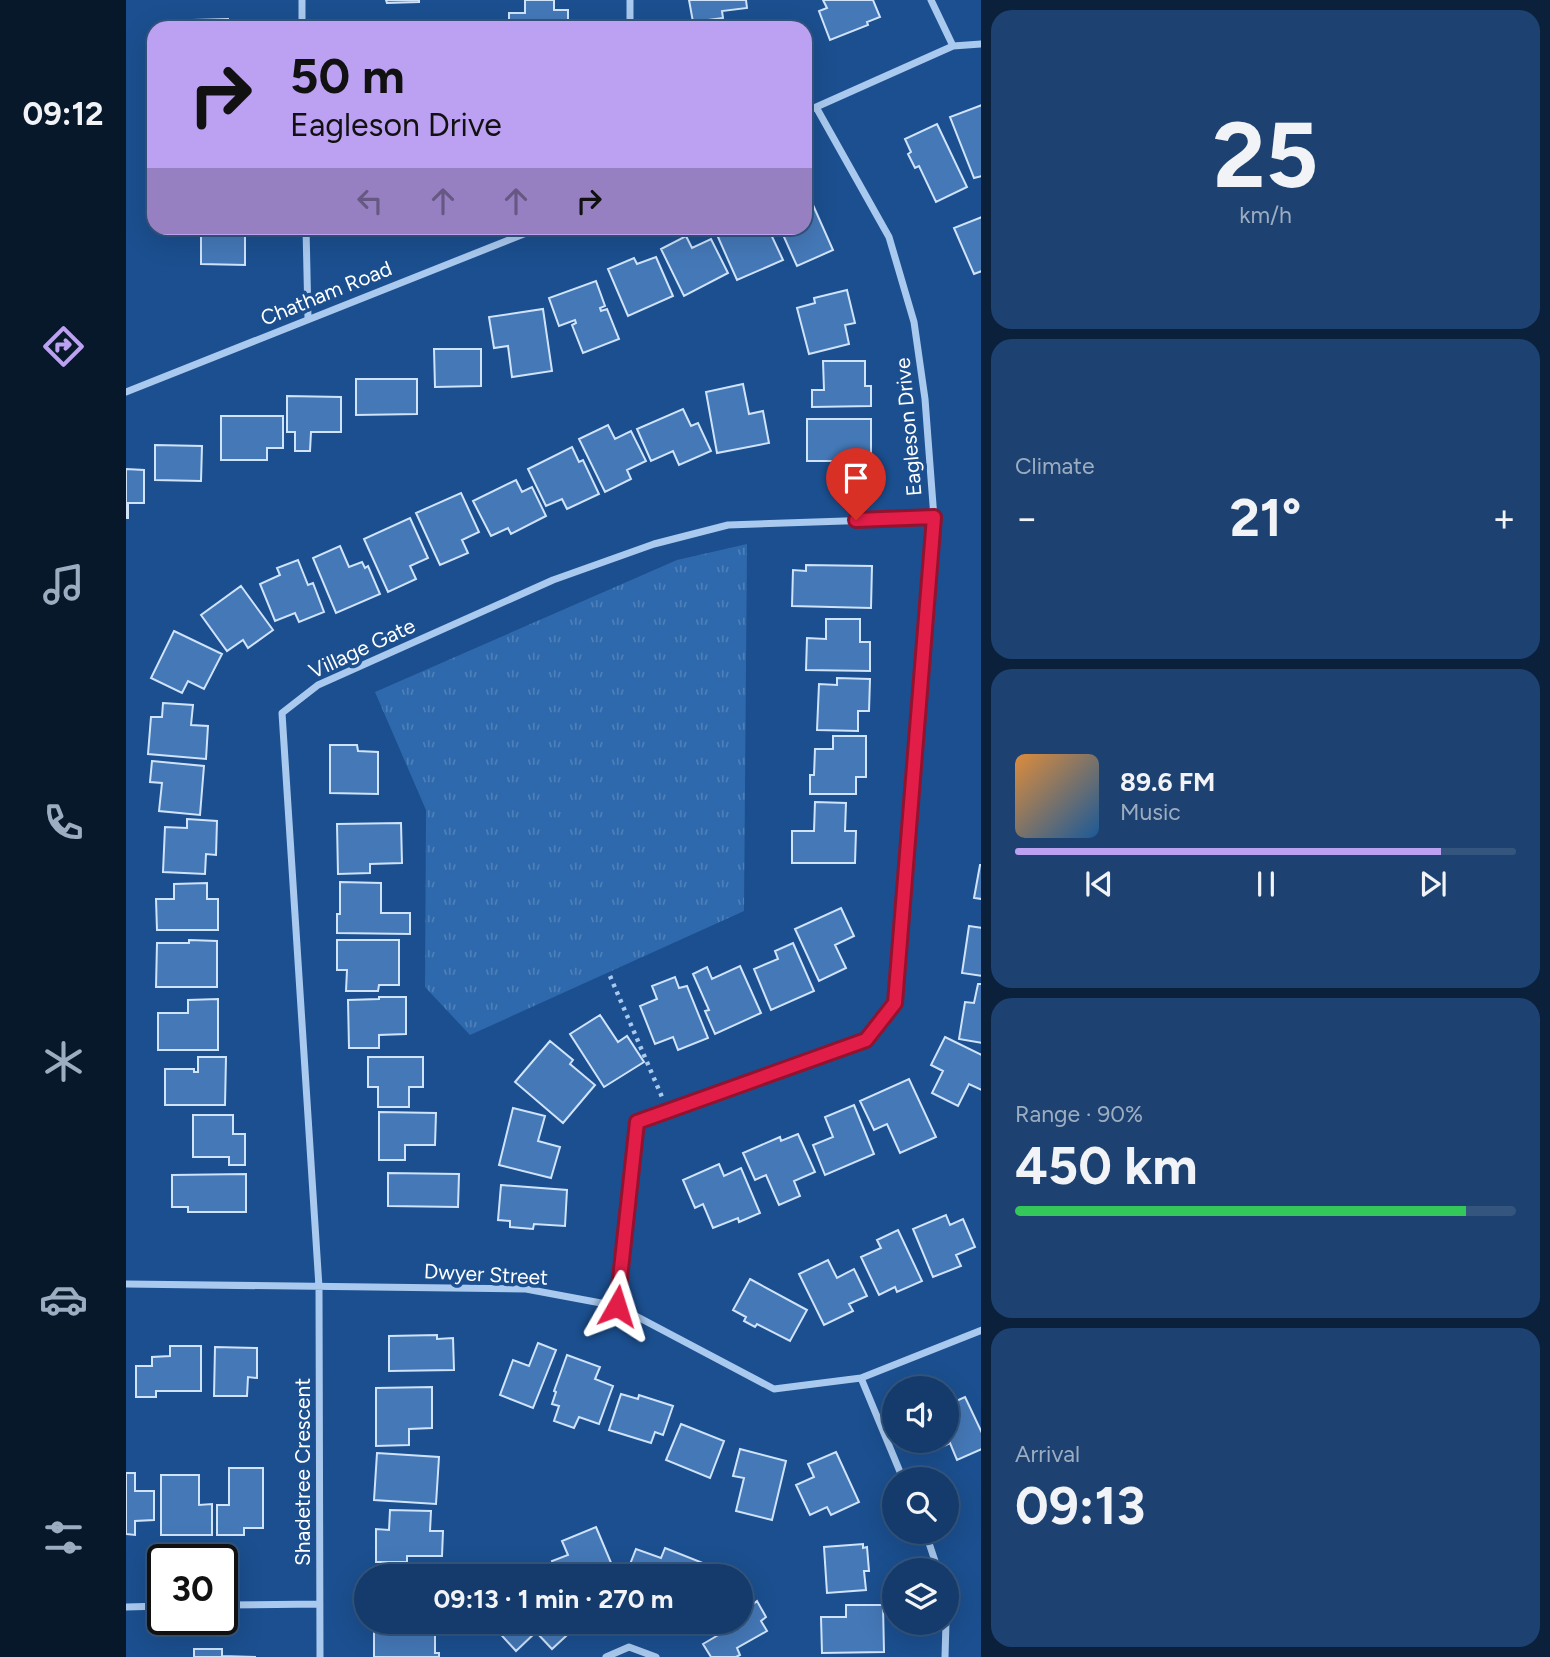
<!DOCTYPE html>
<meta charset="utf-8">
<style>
:root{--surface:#143b6b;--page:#1d4271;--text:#f1f3f6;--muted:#9dadc1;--line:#33557e;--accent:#bca0f2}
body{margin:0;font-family:Figtree,sans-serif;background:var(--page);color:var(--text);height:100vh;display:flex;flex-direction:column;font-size:26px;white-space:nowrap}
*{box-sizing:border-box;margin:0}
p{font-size:23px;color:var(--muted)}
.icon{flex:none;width:38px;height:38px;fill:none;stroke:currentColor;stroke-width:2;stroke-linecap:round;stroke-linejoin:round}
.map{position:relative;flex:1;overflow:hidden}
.drawer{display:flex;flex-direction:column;gap:10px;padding:10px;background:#0b203b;width:569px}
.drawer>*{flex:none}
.hud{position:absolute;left:21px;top:21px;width:665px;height:214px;border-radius:21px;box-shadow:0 7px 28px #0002,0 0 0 2px var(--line);background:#bca0f2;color:#111;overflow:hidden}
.buttons{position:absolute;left:756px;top:1376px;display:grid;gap:14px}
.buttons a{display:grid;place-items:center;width:77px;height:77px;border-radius:50%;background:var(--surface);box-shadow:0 7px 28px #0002,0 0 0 2px var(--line);font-size:35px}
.speed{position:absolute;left:21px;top:1544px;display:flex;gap:14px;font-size:35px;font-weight:700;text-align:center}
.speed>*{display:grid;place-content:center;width:91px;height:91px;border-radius:50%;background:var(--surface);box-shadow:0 7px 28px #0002,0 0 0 2px var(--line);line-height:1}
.speed .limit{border:4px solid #111;border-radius:10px;background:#fff;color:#111}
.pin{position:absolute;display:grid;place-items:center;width:60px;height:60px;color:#fff;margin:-72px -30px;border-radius:50% 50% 50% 0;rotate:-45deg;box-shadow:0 0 7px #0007}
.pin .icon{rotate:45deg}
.me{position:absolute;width:77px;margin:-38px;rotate:6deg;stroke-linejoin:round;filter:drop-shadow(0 0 5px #0008)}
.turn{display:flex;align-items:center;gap:24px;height:147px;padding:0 28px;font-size:32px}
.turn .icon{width:91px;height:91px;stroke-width:2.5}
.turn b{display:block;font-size:49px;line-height:60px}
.lanes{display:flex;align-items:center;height:66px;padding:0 28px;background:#0003;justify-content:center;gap:35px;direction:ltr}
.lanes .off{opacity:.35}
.big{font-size:52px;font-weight:700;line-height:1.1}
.drawer .tile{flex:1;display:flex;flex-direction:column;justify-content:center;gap:10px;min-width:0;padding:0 24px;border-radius:21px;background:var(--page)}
.drawer .dial{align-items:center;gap:0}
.dial b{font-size:91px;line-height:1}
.song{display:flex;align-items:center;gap:21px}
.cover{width:84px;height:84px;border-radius:10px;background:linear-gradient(135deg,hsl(30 70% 55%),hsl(210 70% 35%))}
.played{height:7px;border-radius:4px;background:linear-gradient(90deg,var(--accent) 85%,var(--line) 85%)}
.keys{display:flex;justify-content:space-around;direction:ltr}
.heat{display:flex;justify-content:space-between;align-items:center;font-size:38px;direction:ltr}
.charge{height:10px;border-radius:5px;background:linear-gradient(90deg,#34c759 90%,var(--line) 0)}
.trip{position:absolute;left:228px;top:1564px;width:399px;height:70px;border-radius:35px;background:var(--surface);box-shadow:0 7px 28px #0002,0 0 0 2px var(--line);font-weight:700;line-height:70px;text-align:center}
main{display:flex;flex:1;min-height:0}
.tab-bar{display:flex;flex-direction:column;width:126px;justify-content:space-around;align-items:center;background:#08182b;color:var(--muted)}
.tab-bar .icon{width:49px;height:49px}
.tab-bar .on{color:var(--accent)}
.tab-bar b{font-size:32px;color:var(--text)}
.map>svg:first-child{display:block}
.grass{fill:url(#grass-tufts)}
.building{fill:#4478b7;stroke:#cfe3fa;stroke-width:2}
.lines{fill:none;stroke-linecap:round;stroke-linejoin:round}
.path{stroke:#a9c9ee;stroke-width:4.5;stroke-dasharray:3.5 5;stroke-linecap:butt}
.minor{stroke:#a9c9ee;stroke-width:7}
.route-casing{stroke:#92132f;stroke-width:18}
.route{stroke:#e11d48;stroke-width:12}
.labels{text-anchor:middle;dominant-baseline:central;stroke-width:7;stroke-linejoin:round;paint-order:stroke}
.street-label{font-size:21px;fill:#fff;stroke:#1b4f8f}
</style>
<main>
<nav class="tab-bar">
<b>09:12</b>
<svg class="icon on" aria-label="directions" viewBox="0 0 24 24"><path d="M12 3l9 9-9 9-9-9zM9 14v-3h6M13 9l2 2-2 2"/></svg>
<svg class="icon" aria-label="music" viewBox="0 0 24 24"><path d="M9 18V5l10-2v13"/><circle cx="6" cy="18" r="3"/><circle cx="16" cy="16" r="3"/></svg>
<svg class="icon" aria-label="phone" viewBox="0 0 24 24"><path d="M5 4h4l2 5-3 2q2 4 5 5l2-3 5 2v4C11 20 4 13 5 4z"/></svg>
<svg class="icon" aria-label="climate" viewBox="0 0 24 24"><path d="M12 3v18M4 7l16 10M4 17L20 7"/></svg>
<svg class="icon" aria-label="car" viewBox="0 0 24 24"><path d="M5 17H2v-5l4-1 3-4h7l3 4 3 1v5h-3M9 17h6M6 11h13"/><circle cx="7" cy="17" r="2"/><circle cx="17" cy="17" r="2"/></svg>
<svg class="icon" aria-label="filters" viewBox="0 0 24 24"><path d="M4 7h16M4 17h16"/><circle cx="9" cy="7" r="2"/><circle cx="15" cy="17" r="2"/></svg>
</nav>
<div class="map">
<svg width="856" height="1657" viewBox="0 0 856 1657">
<defs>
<pattern id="grass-tufts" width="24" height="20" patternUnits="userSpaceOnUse" patternTransform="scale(1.75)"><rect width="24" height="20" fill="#2e69ad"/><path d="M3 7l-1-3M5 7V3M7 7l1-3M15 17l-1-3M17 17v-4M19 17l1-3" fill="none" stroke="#4d80b9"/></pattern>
</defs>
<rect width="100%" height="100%" fill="#1b4f8f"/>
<path class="grass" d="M621 544 618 911 344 1035 299 987 300 810 249 692 551 560Z"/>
<path class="building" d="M260 0H293V2L261 3Z
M399 0H428V10H442V28H383V13H399Z
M563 0H620L621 8 596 11 597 18 567 22Z
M697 0H747L754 17 741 22 742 25 704 40 693 11 701 8Z
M102 19V28H67V20Z
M296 23V28H261V24Z
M616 23 617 28H589Z
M856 105V176L848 178 824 117Z
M811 124 841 187 810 202 793 166 789 168 782 154 785 152 779 139Z
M679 187 707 250 671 266 654 228H679Z
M856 217V271L848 274 828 228Z
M75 228H119V265L75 264Z
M588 228H642L657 260 611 280Z
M560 236 566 248 585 239 602 273 558 296 535 249Z
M530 257 547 296 502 316 482 269 508 258 511 264Z
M470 281 479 306 474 308 475 311 481 309 493 339 457 353 446 325 450 323 449 320 433 326 423 298Z
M721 290 729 323 719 325 723 344 683 354 671 308 689 303 688 298Z
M417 309 426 371 386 377 382 346 368 348 363 317Z
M308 349H355V386L309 387Z
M697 361H739V386H745V406L686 407V390H698Z
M230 379H291V414L230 415Z
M617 384 623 414 637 411 643 443 591 453 580 392Z
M161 396 215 397V432H185L184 451H169V432H161Z
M557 409 565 426 572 423 585 451 553 465 547 451 525 461 511 429Z
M95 416H157V448H141V460H95Z
M681 419H745V461H681Z
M482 425 489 439 505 431 520 461 501 470 505 479 479 492 453 439Z
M29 445 76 446 75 481 29 480Z
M446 447 453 462 457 460 473 494 441 509 436 499 420 506 402 469Z
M0 469 18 470V503H2V518H0Z
M390 480 396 492 406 487 420 516 385 534 382 528 365 536 347 501Z
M335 493 353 532 336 540 342 553 314 565 290 513Z
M284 518 302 558 284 566 290 579 262 592 238 539Z
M214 546 223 567 236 562 239 568 242 566 254 594 210 613 187 558Z
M172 560 182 585 187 583 198 612 173 622 169 613 149 621 134 584 154 575 151 568Z
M680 565 746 566 745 608 666 606 667 570 680 571Z
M115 586 147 630 122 648 117 640 101 651 75 615Z
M700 619H734V642H744V671L680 670 681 638 700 639Z
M48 631 96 654 78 689 62 681 56 693 25 678Z
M711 678 744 679 743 711H732V731L691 730 693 684 711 685Z
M37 703 67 705 65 725 82 726 80 759 22 754 25 717H36Z
M707 736H740V777H730V794H684V775H688L689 749H707Z
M204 745H231L232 751 252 752V794L204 793Z
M26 761 78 766 74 815 33 811 36 783 24 782Z
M689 802 720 803 719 831H730L729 863H666V831H688Z
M61 819 91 821 90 855 80 854 79 874 37 872 39 827 61 828Z
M275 823 276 863 244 864V873L212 874 211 824Z
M854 865H856V899L848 898Z
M214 882 255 883V913H284V934L211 933V914H214Z
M81 883V899H92V930H31L30 899H48V884Z
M715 908 728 936 709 945 720 968 693 981 669 929Z
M843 926 856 928V976L836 973Z
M63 940 91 941V987H30L31 943H63Z
M211 940H273V985H253L252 991H220L221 970H211Z
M667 943 688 991 645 1010 628 969 652 959 649 951Z
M614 966 635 1013 589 1034 579 1011 583 1010 567 974 581 967 586 979Z
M549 977 553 988 561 986 582 1038 552 1050 547 1037 529 1044 514 1006 531 999 526 986Z
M852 984H856V1043L833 1039 839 1002 848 1003Z
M253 997H280V1034L253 1035V1048H223L222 1000 253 999Z
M92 999V1050H32V1013H62V1000Z
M474 1015 492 1042 501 1036 518 1062 478 1087 444 1034Z
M819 1037 856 1055V1090L843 1084 832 1106 806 1093 817 1071 805 1065Z
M424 1041 447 1060 444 1064 469 1085 437 1123 389 1082Z
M72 1057H100L99 1105H39V1069H68V1072H72Z
M242 1057H297V1087H283V1107H252V1087H242Z
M783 1079 810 1137 774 1153 761 1124 748 1130 734 1101Z
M728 1105 748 1154 699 1175 687 1145 707 1137 699 1117Z
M387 1108 419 1116 412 1141 434 1147 425 1178 373 1165Z
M253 1112 310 1113 309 1145H279V1160H253Z
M67 1115H107V1134H119V1165H103V1157H67Z
M672 1134 689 1172 668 1181 674 1196 653 1205 640 1175 629 1180 617 1153 654 1137 655 1141Z
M593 1164 598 1176 615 1168 634 1213 613 1222 612 1218 587 1228 577 1204 569 1208 557 1180Z
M262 1173 333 1174 332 1207 262 1206Z
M120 1174V1212H62V1207H46V1175Z
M375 1185 441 1190 439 1226 408 1224 407 1229 384 1227V1221L372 1220Z
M820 1215 824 1225 837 1219 849 1247 830 1255 835 1266 807 1277 787 1229Z
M772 1230 796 1281 771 1292 769 1287 753 1295 735 1257 755 1248 751 1240Z
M702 1260 711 1278 728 1269 741 1296 723 1304 727 1311 698 1325 673 1274Z
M624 1279 681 1310 664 1341 631 1324 629 1327 618 1321 620 1317 607 1310Z
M311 1335V1339L327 1338 328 1370 263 1371V1336Z
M412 1343 430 1350 407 1408 374 1395 387 1360 403 1366Z
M44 1346H75V1391H30V1397H10V1366H26V1357L44 1356Z
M89 1347 131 1348V1378L122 1377 121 1396H88Z
M441 1355 474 1367 469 1379 487 1386 473 1424 453 1417 448 1428 428 1421 433 1406 426 1404 430 1392 428 1391Z
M306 1387V1428L283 1429V1445L250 1446V1388Z
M495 1394 512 1399 513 1395 547 1406 537 1435 529 1432 525 1443 483 1430Z
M839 1397 856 1433V1449L831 1460 824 1443 818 1446 815 1440H821V1405Z
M555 1424 598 1441 584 1478 540 1460Z
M614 1449 660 1461 646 1520 610 1511 618 1478 607 1476Z
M710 1452 733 1502 705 1515 701 1507 684 1515 670 1485 688 1477 682 1464Z
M251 1453 313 1457 310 1504 248 1500Z
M103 1468H137V1528H118V1535H91V1505H103Z
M0 1473H9V1491H28V1520L9 1521V1535L0 1534Z
M35 1475H73V1505L86 1504V1535H35Z
M264 1510 305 1511 304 1531H317L316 1556H281V1562H250V1529L263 1530Z
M470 1527 491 1577H433L426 1561 442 1555 436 1541Z
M737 1544V1548L741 1547 743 1571H738L740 1590 701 1593 698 1547Z
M539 1548 582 1565 578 1577H499L510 1549 535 1558Z
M314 1565V1577H252V1566Z
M620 1594 626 1605 631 1601 640 1617 635 1621 641 1631 611 1648 614 1655 610 1657H585L577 1644 594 1634 589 1627 593 1626 591 1622H614V1598Z
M720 1605H757L758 1652 696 1653 695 1617H720Z
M376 1622H448L451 1626 426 1649 410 1632 390 1651 369 1628Z
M248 1625H309V1653H313V1657H248Z
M68 1649H96V1656L130 1657H68Z"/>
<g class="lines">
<path class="path" d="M484 976 536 1097"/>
<path class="minor" d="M176 0V28
M504 0V28
M805 0 827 46
M679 112 827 46 856 44
M180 228 182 318
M0 392 413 228
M0 1284 400 1289 491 1306 648 1389 735 1378 856 1330
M491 1306 511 1122 740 1040 769 1003 808 518 799 399 788 322 763 237 690 107
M735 1378 777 1479
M799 1531 812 1570
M96 1605 194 1604
M0 1607 37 1606
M194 1657 193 1287 156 713 192 685 427 580 528 544 602 525 808 518
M480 1657 503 1647 530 1657
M819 1657 820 1622"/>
</g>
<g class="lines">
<g class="route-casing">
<path id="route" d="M491 1306 511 1122 740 1040 769 1003 808 517 730 520"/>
</g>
<use href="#route" class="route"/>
</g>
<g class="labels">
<g class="street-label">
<text transform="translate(200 293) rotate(-22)">Chatham Road</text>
<text transform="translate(782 427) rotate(-95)">Eagleson Drive</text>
<text transform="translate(236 648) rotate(-25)">Village Gate</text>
<text transform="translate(360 1274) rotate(3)">Dwyer Street</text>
<text transform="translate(176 1472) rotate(-90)">Shadetree Crescent</text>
</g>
</g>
</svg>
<div class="buttons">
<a><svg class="icon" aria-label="sound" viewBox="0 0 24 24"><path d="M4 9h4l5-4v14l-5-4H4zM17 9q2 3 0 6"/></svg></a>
<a><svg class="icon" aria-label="search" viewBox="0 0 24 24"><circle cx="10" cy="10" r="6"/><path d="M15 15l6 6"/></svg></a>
<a><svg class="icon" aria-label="layers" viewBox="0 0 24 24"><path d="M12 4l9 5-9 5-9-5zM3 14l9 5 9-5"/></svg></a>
</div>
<div class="speed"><div class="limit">30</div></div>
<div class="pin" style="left:730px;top:520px;background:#d93025"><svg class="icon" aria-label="arrive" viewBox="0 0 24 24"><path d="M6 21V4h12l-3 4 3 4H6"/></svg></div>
<svg class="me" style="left:491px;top:1306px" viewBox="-20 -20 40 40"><path d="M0-17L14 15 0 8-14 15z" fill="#e11d48" stroke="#fff" stroke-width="4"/></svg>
<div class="trip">09:13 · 1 min · 270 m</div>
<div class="hud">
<div class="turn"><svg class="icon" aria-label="right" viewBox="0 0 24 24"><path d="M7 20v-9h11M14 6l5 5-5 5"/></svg><div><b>50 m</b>Eagleson Drive</div></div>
<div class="lanes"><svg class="icon off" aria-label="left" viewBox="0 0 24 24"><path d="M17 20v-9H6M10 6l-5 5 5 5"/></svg><svg class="icon off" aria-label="ahead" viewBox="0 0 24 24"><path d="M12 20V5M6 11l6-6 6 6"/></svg><svg class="icon off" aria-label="ahead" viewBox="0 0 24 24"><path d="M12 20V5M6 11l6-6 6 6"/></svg><svg class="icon" aria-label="right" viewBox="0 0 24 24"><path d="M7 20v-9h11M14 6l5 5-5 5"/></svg></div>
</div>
</div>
<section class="drawer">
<div class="tile dial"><b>25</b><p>km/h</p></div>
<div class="tile"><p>Climate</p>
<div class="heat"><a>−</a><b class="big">21°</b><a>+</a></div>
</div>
<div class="tile">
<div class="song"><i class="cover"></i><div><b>89.6 FM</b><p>Music</p></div></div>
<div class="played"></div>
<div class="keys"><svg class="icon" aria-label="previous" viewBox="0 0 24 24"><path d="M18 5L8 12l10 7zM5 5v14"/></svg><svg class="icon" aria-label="pause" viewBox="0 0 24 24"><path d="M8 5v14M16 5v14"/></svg><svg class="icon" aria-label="next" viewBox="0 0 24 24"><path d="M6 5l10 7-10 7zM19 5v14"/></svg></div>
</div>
<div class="tile"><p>Range · 90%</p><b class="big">450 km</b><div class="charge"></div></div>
<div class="tile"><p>Arrival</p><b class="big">09:13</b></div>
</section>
</main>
